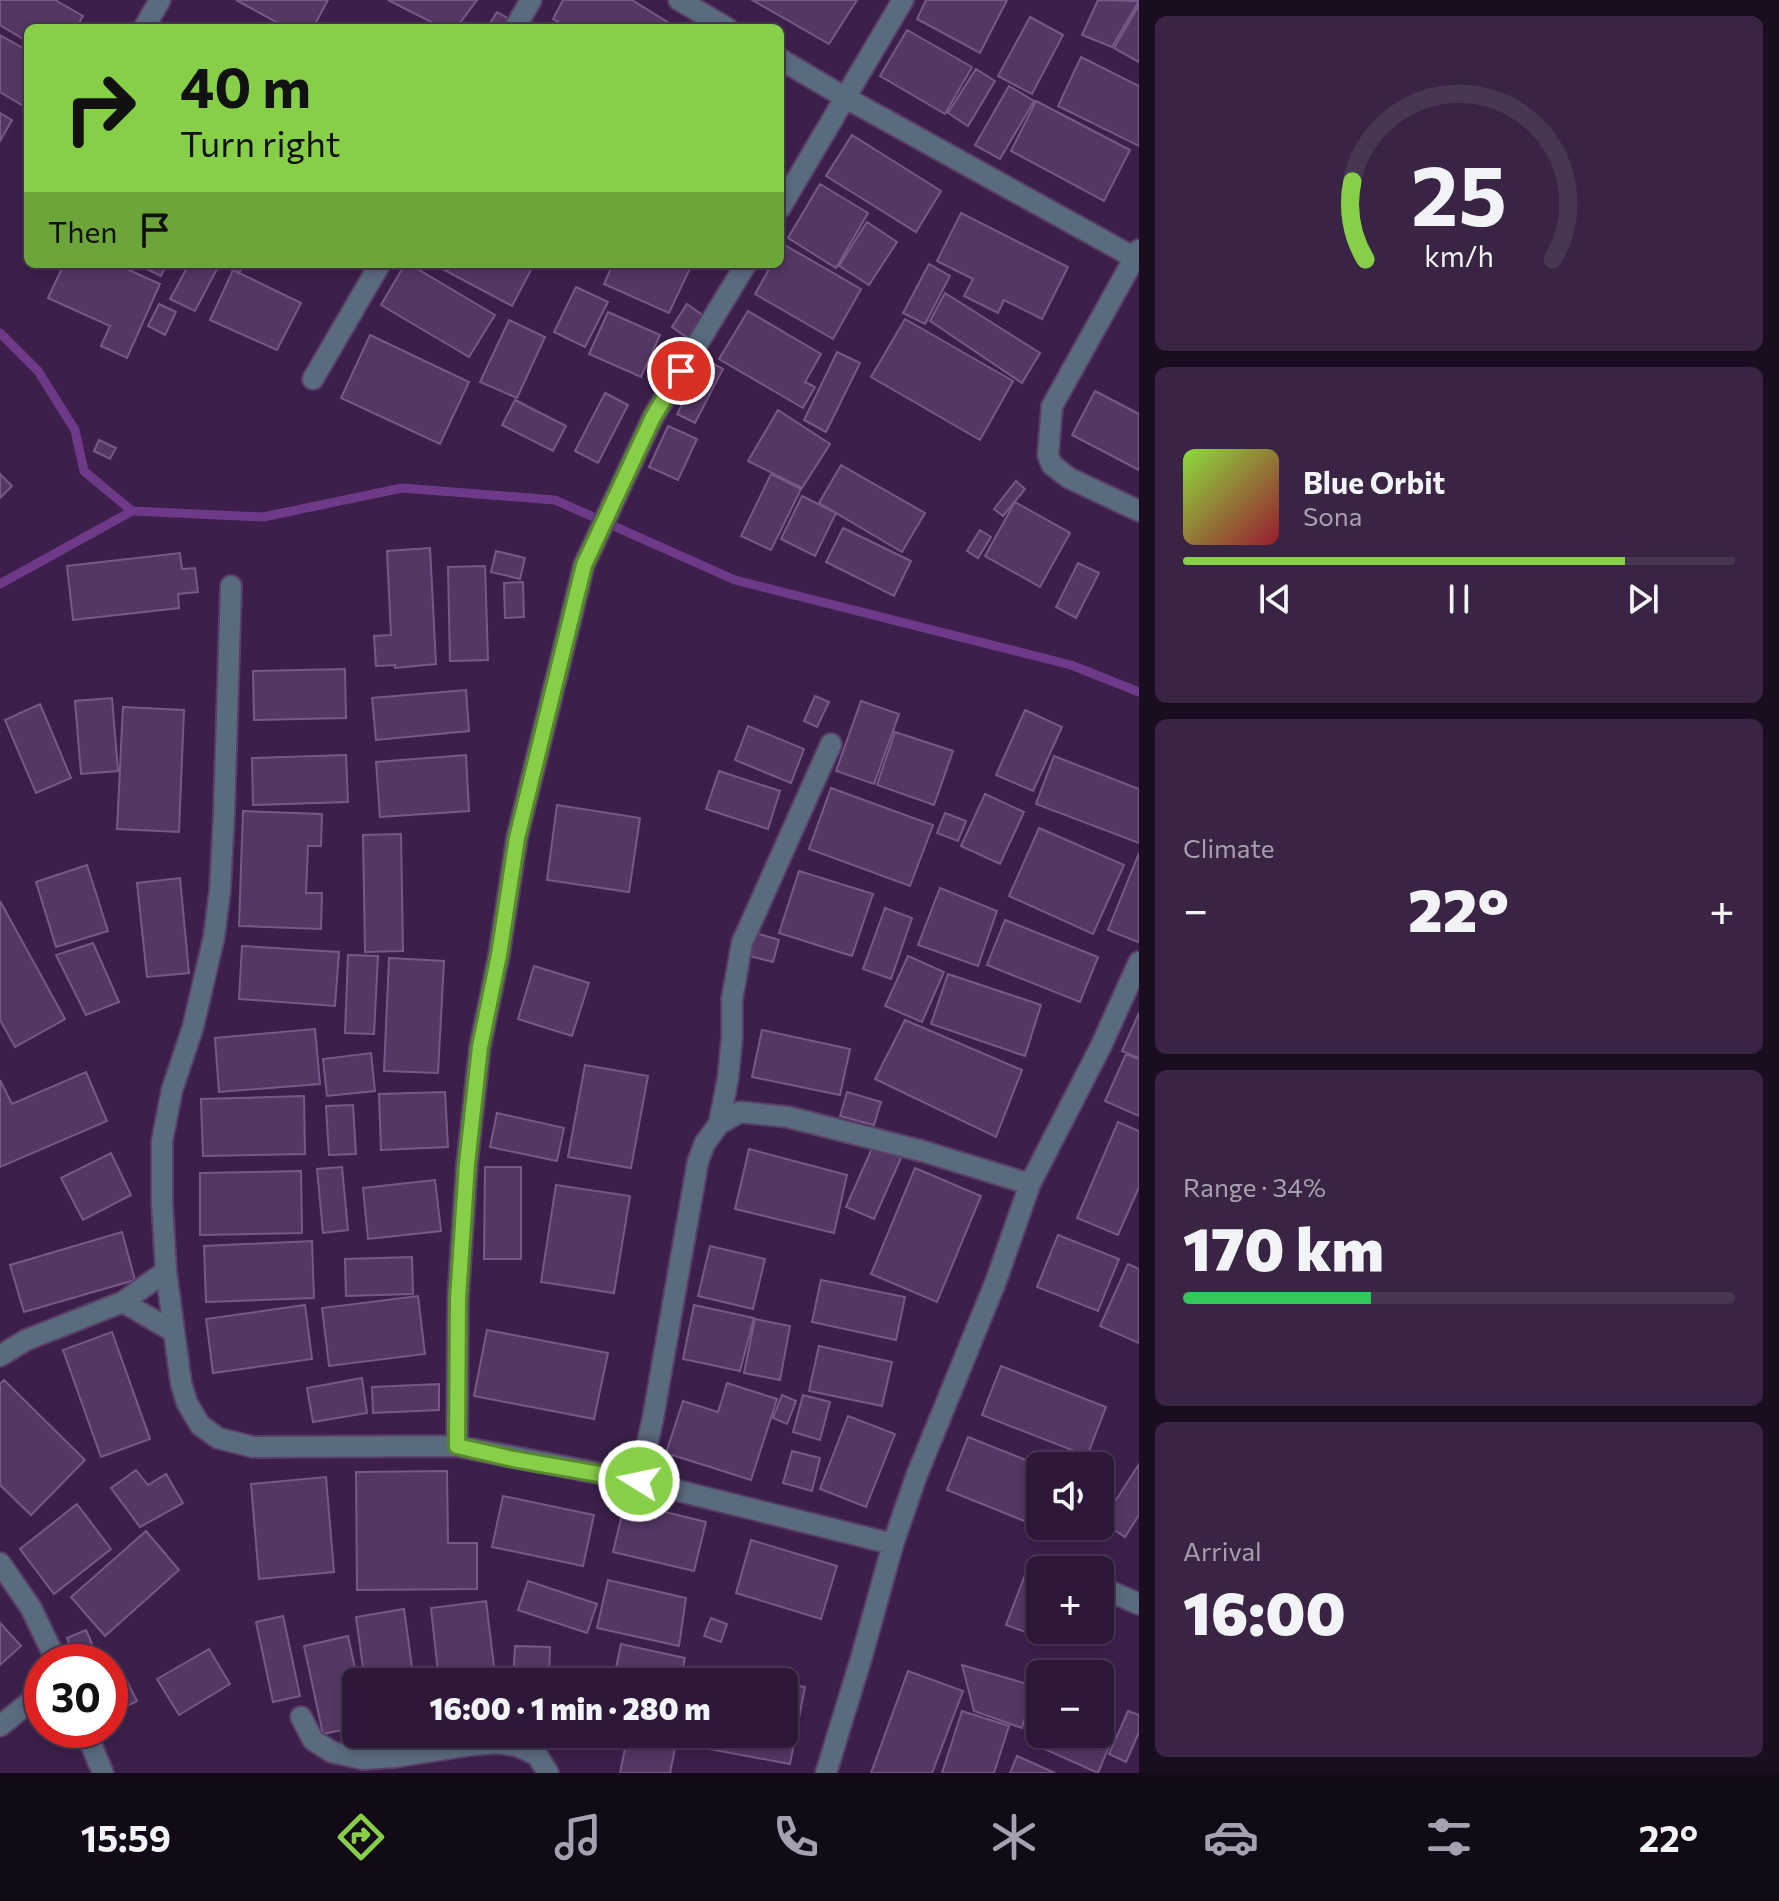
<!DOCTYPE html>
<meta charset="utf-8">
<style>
:root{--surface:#2d1838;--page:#392543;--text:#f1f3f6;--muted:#a7a0ae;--line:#483753;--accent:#88cf49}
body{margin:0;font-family:Commissioner,sans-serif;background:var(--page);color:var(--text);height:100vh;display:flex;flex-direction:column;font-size:30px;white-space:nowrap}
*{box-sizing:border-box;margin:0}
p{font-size:26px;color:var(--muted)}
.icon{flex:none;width:44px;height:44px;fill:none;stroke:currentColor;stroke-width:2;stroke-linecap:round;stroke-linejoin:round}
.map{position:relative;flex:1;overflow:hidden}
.panel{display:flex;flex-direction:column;gap:16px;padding:16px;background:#190d1f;width:640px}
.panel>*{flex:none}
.top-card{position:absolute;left:24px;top:24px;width:760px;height:244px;border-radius:12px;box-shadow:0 4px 12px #0003,0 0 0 2px var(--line);background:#88cf49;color:#111;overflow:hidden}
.controls{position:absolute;left:1026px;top:1452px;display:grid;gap:16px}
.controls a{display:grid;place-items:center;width:88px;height:88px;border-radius:12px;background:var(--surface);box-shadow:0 4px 12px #0003,0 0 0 2px var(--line);font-size:40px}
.speed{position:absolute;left:24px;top:1644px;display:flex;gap:16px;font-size:40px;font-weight:700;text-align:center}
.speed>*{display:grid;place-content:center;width:104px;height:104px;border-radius:50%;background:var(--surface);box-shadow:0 4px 12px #0003,0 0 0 2px var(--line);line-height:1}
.speed .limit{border:12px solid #d22;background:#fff;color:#111}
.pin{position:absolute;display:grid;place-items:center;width:68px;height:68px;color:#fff;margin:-34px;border:4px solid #fff;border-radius:50%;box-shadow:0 2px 8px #0007}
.me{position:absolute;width:88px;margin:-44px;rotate:280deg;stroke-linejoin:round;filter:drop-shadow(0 0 6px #0008)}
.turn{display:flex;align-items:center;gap:28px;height:168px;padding:0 24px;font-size:36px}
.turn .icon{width:104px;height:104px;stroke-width:2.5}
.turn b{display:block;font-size:56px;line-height:68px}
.then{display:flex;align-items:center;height:76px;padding:0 24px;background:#0003;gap:16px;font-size:30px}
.big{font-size:60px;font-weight:800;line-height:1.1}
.panel .card{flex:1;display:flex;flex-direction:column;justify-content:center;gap:12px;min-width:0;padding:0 28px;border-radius:12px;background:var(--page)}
.panel .dial{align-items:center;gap:0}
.dial svg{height:208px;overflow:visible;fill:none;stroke:var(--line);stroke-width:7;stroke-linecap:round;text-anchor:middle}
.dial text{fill:var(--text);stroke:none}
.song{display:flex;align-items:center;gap:24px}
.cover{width:96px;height:96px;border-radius:12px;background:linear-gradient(135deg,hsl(90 70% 55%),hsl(350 70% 35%))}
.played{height:8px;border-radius:4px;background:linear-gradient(90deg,var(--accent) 80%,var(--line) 80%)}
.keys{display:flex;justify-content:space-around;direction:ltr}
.heat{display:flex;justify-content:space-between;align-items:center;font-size:44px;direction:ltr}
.charge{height:12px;border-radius:6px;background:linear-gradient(90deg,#34c759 34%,var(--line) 0)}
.trip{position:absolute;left:342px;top:1668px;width:456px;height:80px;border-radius:12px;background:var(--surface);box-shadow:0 4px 12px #0003,0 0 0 2px var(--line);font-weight:800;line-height:80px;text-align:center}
.dock{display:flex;height:128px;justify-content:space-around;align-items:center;background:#120a16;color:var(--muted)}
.dock .icon{width:56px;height:56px}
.dock .on{color:var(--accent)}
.dock b{font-size:36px;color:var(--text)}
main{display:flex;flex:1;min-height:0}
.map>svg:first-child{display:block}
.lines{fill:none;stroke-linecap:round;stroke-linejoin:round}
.stream{stroke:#6e3989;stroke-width:9}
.building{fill:#543764;stroke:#775988;stroke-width:2}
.minor-casing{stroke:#593f67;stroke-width:24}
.minor{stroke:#5a6b7e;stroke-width:20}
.route-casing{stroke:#58872f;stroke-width:20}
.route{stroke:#88cf49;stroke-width:14}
</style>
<main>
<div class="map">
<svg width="1139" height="1773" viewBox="0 0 1139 1773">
<rect width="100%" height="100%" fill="#3c204b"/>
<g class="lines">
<path class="stream" d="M0 333 38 371 75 430 84 471 132 511 263 517 402 488 555 500 735 580 1071 665 1139 692
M0 584 132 511"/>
</g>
<path class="building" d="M0 0H55L83 16 76 28H28V42L0 25Z
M236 0H328L313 28H287Z
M388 0H477L456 28H443Z
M563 0H632L677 28H569L553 19Z
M752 0H857L829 44Z
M926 0H1007L980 53 917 19Z
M1098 0 1139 1 1112 47 1082 35Z
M1139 5V62L1114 48Z
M497 12 513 21 509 28H487Z
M1030 17 1063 35 1032 94 998 76Z
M907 30 972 67 945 114 880 76Z
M0 35 28 51 27 108 0 92Z
M1081 57 1139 86V146L1058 106Z
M976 69 995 81 968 126 948 113Z
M1009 86 1034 101 1000 159 975 145Z
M1036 101 1130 150 1104 201 1011 151Z
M0 113 12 120 0 141Z
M852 135 941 191 916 232 826 176Z
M820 184 868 213 836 268 788 238Z
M961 213 1068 267 1042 319 1004 300 998 313 964 296 973 279 937 261Z
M867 222 897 242 869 285 839 266Z
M783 244 861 289 833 339 755 294 772 264H780V250Z
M64 264H116L160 284 127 358 101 346 110 326 48 298Z
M136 264H167L161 276Z
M189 264H212L218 267 195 311 170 299Z
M219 264H244L239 273Z
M405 264H409L495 315 469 357 381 305Z
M433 264H524L532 268 512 306Z
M613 264H692L669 313 604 284Z
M929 264 950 276 925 324 903 313Z
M233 270 301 303 277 350 210 320Z
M576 287 608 302 585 347 554 332Z
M945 293 1040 353 1022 383 930 321Z
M159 304 176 312 165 335 148 326Z
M687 304 705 317 689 339 672 327Z
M748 311 821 354 805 382 815 387 803 408 719 359Z
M608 312 660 335 641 377 589 354Z
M905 319 1013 381 980 440 871 377Z
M509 320 545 337 517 398 480 382Z
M370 335 469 382 440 444 341 398Z
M837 352 860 363 826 432 804 420Z
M706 360 723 369 695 423 677 414Z
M1095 391 1139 414V470L1072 435Z
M605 393 628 405 598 463 575 451Z
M515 400 566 426 553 451 502 425Z
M778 410 830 444 802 488 748 461Z
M668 426 697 439 678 480 649 467Z
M99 440 116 448 110 459 94 451Z
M841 465 925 513 902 552 819 503Z
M0 474 12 486 0 498Z
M771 474 801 489 771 550 741 536Z
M1016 481 1025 489 1003 516 994 509Z
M802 496 836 513 815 556 781 539Z
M1015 502 1070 533 1040 587 985 556Z
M843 528 911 561 894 596 826 562Z
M980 530 991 537 978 558 967 551Z
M430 548 436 664 395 668V665L376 666 374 636 391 635 387 551Z
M496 551 525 558 520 579 491 572Z
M180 553 182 569 195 568 198 592 178 594 179 608 73 620 67 566Z
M1078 563 1099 573 1076 618 1056 607Z
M485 566 488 660 450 661 448 567Z
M523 582 524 617 505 618 504 583Z
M345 669 346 718 254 720 253 671Z
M466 690 469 731 376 740 372 698Z
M815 696 829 702 817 727 804 721Z
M112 698 118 771 81 774 75 701Z
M861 701 899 714 874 784 836 771Z
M40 704 71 778 36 793 5 720Z
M123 707 184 710 179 832 117 829Z
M1025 710 1062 727 1033 791 996 775Z
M748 726 804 749 791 783 735 760Z
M895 732 953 751 934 805 877 785Z
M346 755 348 802 253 805 252 758Z
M466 755 469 811 380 817 376 762Z
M1054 756 1139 789V843L1036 804Z
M719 771 780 791 768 829 706 809Z
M831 788 933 825 910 886 809 849Z
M985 794 1024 812 1000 864 961 846Z
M557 805 640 818 629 892 547 880Z
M243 811 322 814 321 846H308L306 893H322L321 929 239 926Z
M945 813 966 821 958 841 937 833Z
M1039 828 1124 865 1093 934 1009 896Z
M401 834 403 951 365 952 363 835Z
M1139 853V940L1138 942 1108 930Z
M87 865 108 931 56 947 36 882Z
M799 871 873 894 852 956 779 933Z
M180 878 189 973 147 977 137 883Z
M940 888 997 911 978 966 918 945Z
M0 901 65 1019 15 1047 0 1020Z
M885 908 912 918 891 979 863 969Z
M1005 920 1098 957 1080 1002 987 965Z
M756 933 779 940 773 962 750 956Z
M93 943 119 1002 86 1015 56 955Z
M242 946 339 952 335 1006 239 999Z
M348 955 378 956 374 1034 345 1033Z
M908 956 944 972 922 1022 885 1006Z
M389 958 444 961 438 1073 384 1071Z
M534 966 589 983 572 1036 518 1019Z
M948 974 1041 1005 1025 1056 931 1024Z
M1139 1013V1058L1122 1051Z
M905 1020 1022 1070 996 1137 875 1079Z
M315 1029 320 1084 219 1092 215 1038Z
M762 1030 850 1049 840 1095 752 1077Z
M371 1053 375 1091 327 1096 323 1059Z
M1126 1054 1139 1059V1116L1105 1101Z
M585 1065 648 1076 631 1168 568 1157Z
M86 1072 107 1121 0 1167V1080L12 1104Z
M445 1092 448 1147 381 1150 379 1094Z
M847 1092 881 1102 874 1125 840 1116Z
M304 1096 305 1154 203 1156 201 1099Z
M353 1105 356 1154 329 1155 326 1106Z
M497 1113 564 1128 557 1161 490 1147Z
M1118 1122 1139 1131V1187L1118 1235 1077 1218Z
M873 1146 901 1158 874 1219 846 1207Z
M749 1149 847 1175 834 1233 735 1209Z
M111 1153 131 1195 83 1220 61 1178Z
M342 1167 348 1230 323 1233 317 1169Z
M485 1167H521V1259H484Z
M915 1168 981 1196 937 1302 871 1274Z
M301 1171 302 1233 200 1235V1173Z
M435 1180 441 1231 368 1239 363 1188Z
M556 1185 630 1196 614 1293 541 1282Z
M122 1232 135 1280 24 1312 10 1265Z
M1058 1235 1119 1259 1098 1311 1037 1287Z
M312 1241 314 1298 206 1302 204 1246Z
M710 1246 765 1259 753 1309 698 1296Z
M412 1257 413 1294 346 1296 345 1259Z
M1128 1264 1139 1269V1343L1100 1326Z
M821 1280 905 1297 896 1340 812 1322Z
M418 1296 425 1354 329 1366 322 1308Z
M305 1305 312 1359 213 1373 206 1319Z
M694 1305 754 1318 740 1371 683 1359Z
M755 1319 790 1326 780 1380 744 1373Z
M487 1330 608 1353 594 1419 474 1396Z
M112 1332 150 1439 101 1457 63 1350Z
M819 1346 892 1362 882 1406 809 1391Z
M1001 1366 1106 1407 1087 1456 982 1415Z
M362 1378 367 1413 313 1422 307 1388Z
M4 1380 85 1460 31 1515 0 1485V1384Z
M727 1383 777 1399 751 1480 666 1453 683 1401 718 1412Z
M439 1384V1410L373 1413 372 1387Z
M782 1395 796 1401 787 1424 773 1418Z
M803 1395 830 1402 820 1440 793 1432Z
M848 1416 895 1434 866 1507 820 1489Z
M968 1437 1041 1466 1040 1526H1048L1047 1530 947 1490Z
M792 1451 820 1458 812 1491 783 1483Z
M1139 1464V1515L1125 1537 1102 1522Z
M136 1470 148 1485 166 1474 183 1503 140 1527 111 1488Z
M447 1471 448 1543H477V1589L357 1590 356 1472Z
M326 1477 334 1572 259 1579 251 1484Z
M503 1496 594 1515 583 1566 492 1547Z
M625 1502 706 1522 694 1571 613 1552Z
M77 1504 111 1549 54 1594 20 1549Z
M146 1531 179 1570 105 1636 71 1597Z
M751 1540 837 1566 821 1619 736 1593Z
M1031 1559 1061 1570H1040V1630H1045L1042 1638 1006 1625Z
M608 1580 686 1598 679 1646 597 1628Z
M528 1581 597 1604 587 1633 518 1610Z
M486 1601 496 1682H439L431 1608Z
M404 1609 414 1682H365L356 1617Z
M283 1616 300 1696 273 1702 256 1622Z
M711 1618 727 1624 721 1642 704 1636Z
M0 1623 21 1646 0 1665Z
M86 1630 98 1658 89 1662H77L67 1638Z
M348 1636 358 1682H356V1727L323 1734 304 1646Z
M621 1644 685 1658 680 1682H613Z
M515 1646 550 1647 549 1682H513Z
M209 1649 230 1684 179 1715 157 1679Z
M962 1665 1034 1686 1022 1728 974 1711Z
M724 1671 778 1682H722Z
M908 1671 963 1691 932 1773H871Z
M124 1675 137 1701 113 1713 110 1707V1682Z
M784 1683 805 1687 790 1764 709 1749 712 1734H784Z
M1040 1685V1730L1024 1723Z
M962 1711 1009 1726 994 1773H942Z
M1128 1711 1139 1715V1732L1126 1762 1109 1754Z
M1100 1731 1113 1737 1098 1773 1040 1747 1046 1734H1100Z
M628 1734H678L670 1773H620Z
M1017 1756 1055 1773H1010Z"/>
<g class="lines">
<g class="minor-casing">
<path id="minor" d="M679 0 727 28
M144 28 160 0
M515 28 531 0
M780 59 846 98 1135 258
M780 208 903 0
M1139 250 1052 406 1048 455 1052 465 1069 478 1139 511
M313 379 380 264
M231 586 224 814 220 890 214 937 193 1027 172 1090 162 1141V1202L166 1271 181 1383 187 1403 200 1425 218 1438 253 1447 457 1446 639 1481 893 1544
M719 1124 728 1078 732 1038V999L742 943 831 744
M123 1302 174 1332
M0 1356 26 1340 123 1302 166 1271
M457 1446 458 1299 467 1164 480 1047 499 955 517 838 584 565 653 417 746 264
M639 1481 653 1418 698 1161 705 1143 719 1124 740 1112 788 1117 922 1151 1030 1184
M0 1563 31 1608 57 1662
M1100 1587 1139 1604
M301 1717 313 1740 332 1752 363 1759 394 1757 471 1745 497 1743 517 1746 537 1755 548 1773
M0 1726 42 1692
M85 1730 103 1773
M826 1773 861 1659 893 1544 916 1477 996 1281 1030 1184 1101 1046 1139 962"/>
</g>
<use href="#minor" class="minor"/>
</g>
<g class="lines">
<g class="route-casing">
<path id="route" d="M639 1481 513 1459 457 1446 458 1299 467 1164 480 1047 499 955 517 838 584 565 653 417 681 371"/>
</g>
<use href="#route" class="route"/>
</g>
</svg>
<div class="controls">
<a><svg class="icon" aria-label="sound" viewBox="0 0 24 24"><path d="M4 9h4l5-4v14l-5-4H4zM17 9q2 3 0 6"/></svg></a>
<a>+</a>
<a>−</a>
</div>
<div class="speed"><div class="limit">30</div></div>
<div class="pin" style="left:681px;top:371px;background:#d93025"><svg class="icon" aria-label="arrive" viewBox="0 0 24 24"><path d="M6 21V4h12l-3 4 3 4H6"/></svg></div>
<svg class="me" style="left:639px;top:1481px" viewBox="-20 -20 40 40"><circle r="17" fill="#88cf49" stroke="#fff" stroke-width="3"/><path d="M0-11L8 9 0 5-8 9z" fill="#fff"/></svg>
<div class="trip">16:00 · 1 min · 280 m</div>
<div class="top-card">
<div class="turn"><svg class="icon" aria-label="right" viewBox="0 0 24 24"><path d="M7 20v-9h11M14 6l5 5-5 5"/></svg><div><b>40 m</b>Turn right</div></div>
<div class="then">Then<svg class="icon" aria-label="arrive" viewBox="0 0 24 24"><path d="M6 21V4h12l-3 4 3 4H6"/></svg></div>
</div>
</div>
<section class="panel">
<div class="card dial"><svg viewBox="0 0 100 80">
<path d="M14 69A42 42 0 1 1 86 69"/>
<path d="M14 69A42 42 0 0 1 9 39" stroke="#88cf49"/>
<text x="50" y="56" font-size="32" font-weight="700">25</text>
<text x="50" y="72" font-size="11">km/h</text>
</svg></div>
<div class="card">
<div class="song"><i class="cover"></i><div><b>Blue Orbit</b><p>Sona</p></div></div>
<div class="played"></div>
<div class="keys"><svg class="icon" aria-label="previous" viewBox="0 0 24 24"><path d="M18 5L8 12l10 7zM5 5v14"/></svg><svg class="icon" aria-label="pause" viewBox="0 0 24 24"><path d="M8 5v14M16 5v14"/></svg><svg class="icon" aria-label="next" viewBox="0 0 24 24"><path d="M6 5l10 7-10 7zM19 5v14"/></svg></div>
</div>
<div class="card"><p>Climate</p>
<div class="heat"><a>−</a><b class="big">22°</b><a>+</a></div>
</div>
<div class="card"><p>Range · 34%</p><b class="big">170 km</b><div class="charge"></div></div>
<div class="card"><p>Arrival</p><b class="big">16:00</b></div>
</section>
</main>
<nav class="dock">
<b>15:59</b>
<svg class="icon on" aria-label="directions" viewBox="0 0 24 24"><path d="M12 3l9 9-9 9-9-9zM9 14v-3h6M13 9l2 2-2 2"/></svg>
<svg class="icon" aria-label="music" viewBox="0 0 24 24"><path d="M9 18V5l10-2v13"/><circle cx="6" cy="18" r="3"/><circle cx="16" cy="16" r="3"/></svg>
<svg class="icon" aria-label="phone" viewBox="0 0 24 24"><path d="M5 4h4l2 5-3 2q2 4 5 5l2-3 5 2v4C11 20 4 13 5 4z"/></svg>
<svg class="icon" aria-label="climate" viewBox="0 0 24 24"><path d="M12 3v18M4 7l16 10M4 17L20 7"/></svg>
<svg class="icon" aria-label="car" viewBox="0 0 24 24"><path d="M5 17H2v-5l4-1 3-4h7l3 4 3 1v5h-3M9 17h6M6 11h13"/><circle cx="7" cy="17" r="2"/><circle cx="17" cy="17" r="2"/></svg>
<svg class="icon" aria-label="filters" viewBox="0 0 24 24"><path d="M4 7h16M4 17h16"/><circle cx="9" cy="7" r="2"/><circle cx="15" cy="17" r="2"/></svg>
<b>22°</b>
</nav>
